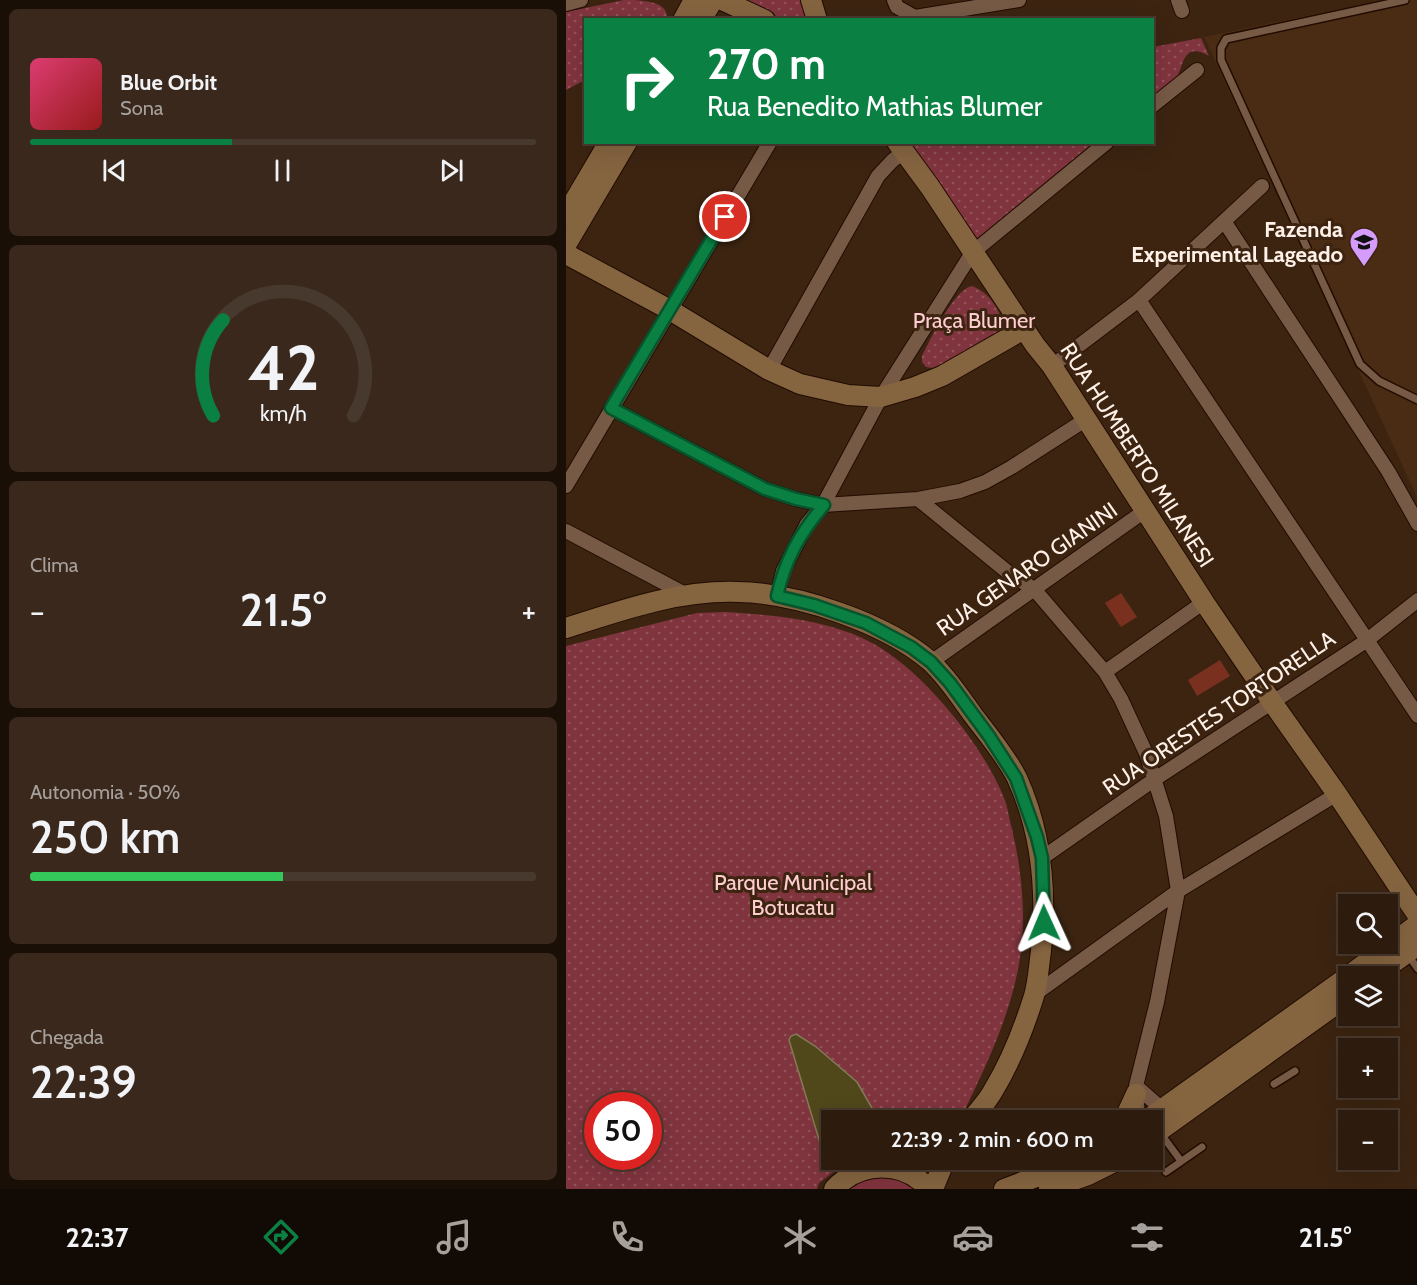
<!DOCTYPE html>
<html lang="pt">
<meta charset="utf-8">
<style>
:root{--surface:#2d1b0d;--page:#39281b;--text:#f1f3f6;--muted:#a7a19d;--line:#48392e;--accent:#0b8043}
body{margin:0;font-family:Cabin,sans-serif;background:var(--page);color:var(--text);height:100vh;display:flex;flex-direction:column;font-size:22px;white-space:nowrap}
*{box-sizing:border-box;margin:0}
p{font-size:20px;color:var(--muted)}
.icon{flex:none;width:33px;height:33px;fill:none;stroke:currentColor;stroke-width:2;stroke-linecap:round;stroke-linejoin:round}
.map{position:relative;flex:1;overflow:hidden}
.drawer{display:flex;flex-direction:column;gap:9px;padding:9px;background:#190f07;width:566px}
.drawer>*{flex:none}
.hud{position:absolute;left:18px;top:18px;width:570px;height:126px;border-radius:0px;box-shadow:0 6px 24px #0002,0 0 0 2px var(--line);background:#0b8043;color:#fff;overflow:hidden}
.buttons{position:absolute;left:772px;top:894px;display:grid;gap:12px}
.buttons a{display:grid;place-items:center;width:60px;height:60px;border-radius:0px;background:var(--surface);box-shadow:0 6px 24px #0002,0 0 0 2px var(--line);font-size:30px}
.speed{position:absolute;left:18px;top:1092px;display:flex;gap:12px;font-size:30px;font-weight:700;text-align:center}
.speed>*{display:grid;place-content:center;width:78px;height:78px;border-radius:50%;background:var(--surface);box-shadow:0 6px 24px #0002,0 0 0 2px var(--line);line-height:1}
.speed .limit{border:9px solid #d22;background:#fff;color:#111}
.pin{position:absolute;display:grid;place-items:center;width:51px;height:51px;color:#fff;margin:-26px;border:3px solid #fff;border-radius:50%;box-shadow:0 2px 6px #0007}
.me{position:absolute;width:66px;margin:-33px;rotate:359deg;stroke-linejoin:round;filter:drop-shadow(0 0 4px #0008)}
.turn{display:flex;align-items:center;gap:21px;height:126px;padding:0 24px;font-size:27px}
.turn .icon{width:78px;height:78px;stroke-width:2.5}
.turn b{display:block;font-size:42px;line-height:51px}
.big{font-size:45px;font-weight:600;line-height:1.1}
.drawer .card{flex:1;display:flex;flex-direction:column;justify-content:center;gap:9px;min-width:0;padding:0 21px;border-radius:9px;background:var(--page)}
.drawer .dial{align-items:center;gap:0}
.dial svg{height:156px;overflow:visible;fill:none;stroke:var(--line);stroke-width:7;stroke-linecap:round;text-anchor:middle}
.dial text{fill:var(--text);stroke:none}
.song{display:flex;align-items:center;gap:18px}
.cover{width:72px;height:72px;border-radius:9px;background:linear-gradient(135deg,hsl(340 70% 55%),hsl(0 70% 35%))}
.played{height:6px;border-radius:3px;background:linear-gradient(90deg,var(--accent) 40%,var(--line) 40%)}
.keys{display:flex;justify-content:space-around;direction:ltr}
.heat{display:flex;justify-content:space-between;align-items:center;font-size:33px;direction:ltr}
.charge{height:9px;border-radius:4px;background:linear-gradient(90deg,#34c759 50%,var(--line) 0)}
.trip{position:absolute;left:255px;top:1110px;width:342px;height:60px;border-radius:0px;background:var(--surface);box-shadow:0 6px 24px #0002,0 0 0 2px var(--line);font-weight:600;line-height:60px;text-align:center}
.tab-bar{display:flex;height:96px;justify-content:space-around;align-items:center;background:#120b05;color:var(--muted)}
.tab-bar .icon{width:42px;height:42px}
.tab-bar .on{color:var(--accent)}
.tab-bar b{font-size:27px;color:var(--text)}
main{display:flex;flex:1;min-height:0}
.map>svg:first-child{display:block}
.built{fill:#4a2b13}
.grass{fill:url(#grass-tufts)}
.park{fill:url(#park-dots);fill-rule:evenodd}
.water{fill:#50471b;stroke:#847a58;stroke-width:1.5}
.building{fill:#79301e}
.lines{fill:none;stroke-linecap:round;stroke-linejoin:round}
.lane-casing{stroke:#220c00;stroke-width:10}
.street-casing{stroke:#220c00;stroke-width:16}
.secondary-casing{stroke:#220c00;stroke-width:22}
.lane{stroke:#765a46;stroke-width:7}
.street{stroke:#765a46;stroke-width:14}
.secondary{stroke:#856440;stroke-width:20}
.route-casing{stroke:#07532c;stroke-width:15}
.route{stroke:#0b8043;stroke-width:10}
.labels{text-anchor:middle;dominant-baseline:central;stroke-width:6;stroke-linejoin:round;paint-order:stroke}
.poi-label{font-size:22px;font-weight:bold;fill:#fff1e8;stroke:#3c2411;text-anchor:end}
.park-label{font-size:22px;fill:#fdcdd0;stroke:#3c2411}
.street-label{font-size:22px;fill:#fff1e8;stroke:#3c2411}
</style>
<main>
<section class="drawer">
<div class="card">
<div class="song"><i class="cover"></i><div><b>Blue Orbit</b><p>Sona</p></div></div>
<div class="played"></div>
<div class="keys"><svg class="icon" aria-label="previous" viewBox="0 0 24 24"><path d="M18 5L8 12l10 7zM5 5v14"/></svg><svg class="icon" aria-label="pause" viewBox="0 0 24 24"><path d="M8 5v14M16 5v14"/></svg><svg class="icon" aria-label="next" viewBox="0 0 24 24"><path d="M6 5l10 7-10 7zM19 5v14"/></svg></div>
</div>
<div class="card dial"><svg viewBox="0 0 100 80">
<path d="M14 69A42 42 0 1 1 86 69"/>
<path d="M14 69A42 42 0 0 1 19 20" stroke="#0b8043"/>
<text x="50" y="56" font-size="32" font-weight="700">42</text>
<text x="50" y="72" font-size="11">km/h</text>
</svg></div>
<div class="card"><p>Clima</p>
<div class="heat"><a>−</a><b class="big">21.5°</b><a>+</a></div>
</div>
<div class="card"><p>Autonomia · 50%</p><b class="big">250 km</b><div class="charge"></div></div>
<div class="card"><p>Chegada</p><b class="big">22:39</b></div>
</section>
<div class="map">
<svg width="852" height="1189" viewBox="0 0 852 1189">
<defs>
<pattern id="grass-tufts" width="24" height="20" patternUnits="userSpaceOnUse" patternTransform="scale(1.5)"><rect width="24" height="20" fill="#80343e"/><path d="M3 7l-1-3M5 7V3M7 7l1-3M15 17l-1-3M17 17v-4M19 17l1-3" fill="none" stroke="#93525a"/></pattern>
<pattern id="park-dots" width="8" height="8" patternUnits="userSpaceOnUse" patternTransform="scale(1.5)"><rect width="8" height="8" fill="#80343e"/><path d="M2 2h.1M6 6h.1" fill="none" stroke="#93525a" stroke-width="1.8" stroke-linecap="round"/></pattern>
</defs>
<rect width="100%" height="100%" fill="#3c2411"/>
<path class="built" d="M815 0H851V497L638 37Z"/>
<path class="grass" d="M305 1177 331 1178 351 1189H280L289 1183Z"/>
<path class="park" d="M58 0C73 0 103 0 101 19L20 20 19 80 0 90V12Z
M180 0H237L243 19H216Z
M635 38 643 56C615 40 618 69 610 78 603 85 594 90 587 97V47Z
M344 143H527L409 240 394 213Z
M406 286C418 291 424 297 430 307 435 315 439 325 432 333 423 346 382 361 367 368L360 367 356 362V356C364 340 389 288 406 286Z
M158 612C208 615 264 620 308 644 358 672 417 745 438 798 442 807 443 819 446 829 456 872 461 919 453 964 443 1020 418 1070 394 1120H266V1160H283L253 1183 251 1189H0V646L131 613ZM32 1106H82V1156H32Z"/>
<path class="water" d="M230 1034 249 1046 291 1082 313 1120H266V1160H270L261 1166 223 1040 225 1036Z"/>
<path class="building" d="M555 593 571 617 555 627 539 603Z
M654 660 664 676 631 696 622 680Z"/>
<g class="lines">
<g class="lane-casing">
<path id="lane" d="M839 0 660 39 655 48V60L794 364 813 381 852 400
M842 955 852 969
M708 1084 729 1071
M595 1134 615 1161
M600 1172 636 1147"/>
</g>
<g class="street-casing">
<path id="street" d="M328 0 331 7 349 17 453 0
M612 0 616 11
M0 4 15 0
M586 106 631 70
M658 221 822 471 852 524
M573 300 852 716
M486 366 573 300 696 186
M203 370 312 176 326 161 337 152
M45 408 199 489 230 499 257 505 352 499 394 491 419 482 446 467 519 420
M0 486 204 142
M352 499 444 574 468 589 539 672 555 699 580 753 600 816 612 891 591 1002 570 1086 572 1120
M0 531 119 594
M211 596 217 571 241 524 257 505 315 397 406 253 541 142
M365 662 580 510
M539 672 638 602
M476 858 589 779 800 641 852 600
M469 994 612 891 771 794
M570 1086 596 1109"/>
</g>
<g class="secondary-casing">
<path id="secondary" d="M156 0 199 20
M245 0 251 20
M117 20 128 0
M135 20 147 0
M331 142 364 187 469 345 486 366 638 602 706 702 771 794 852 916
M0 215 43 142
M0 245 61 142
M0 254 104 310 203 370 234 384 282 395 315 397 349 387 376 376 458 329
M0 628C56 610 112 590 172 592 231 593 320 623 365 662 381 677 394 697 407 715 422 735 440 756 451 778 476 833 481 892 475 951 473 965 472 982 468 996 458 1028 444 1063 427 1091 421 1102 412 1111 405 1120
M809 976 852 945
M558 1120 570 1094
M581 1120 773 983 852 924
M586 1136 783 995
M268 1189C294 1161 337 1160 363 1189
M367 1189 379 1160
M438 1189 516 1160
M483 1189 522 1175 552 1160"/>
</g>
<use href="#lane" class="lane"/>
<use href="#street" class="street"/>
<use href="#secondary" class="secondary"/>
</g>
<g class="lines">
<g class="route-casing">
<path id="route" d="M159 217 45 408 199 489 230 499 258 505C234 533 219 560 211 596L248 605 300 623 345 647 365 662 384 683 423 736 450 778 471 837 476 858 478 923"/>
</g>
<use href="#route" class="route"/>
</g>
<defs>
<g id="university-pin" transform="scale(1.5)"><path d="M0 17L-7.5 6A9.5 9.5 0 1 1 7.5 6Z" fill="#d59cfb" stroke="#3c2411"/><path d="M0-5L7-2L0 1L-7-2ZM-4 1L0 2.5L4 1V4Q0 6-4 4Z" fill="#111"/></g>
</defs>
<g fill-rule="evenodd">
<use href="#university-pin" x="798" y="242"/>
</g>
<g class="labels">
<g class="poi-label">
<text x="777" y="229">Fazenda<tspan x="777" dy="25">Experimental Lageado</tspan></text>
</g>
<g class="park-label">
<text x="408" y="320">Praça Blumer</text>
<text x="227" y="882">Parque Municipal<tspan x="227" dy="25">Botucatu</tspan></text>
</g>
<g class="street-label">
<text transform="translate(571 455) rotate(57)">RUA HUMBERTO MILANESI</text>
<text transform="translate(461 569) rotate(-35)">RUA GENARO GIANINI</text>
<text transform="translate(653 713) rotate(-34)">RUA ORESTES TORTORELLA</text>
</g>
</g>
</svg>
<div class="buttons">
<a><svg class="icon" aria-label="search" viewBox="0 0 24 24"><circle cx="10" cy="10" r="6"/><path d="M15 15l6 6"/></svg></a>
<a><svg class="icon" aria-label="layers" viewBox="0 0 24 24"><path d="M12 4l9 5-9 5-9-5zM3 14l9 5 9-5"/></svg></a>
<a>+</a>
<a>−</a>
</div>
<div class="speed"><div class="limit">50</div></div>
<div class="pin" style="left:159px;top:217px;background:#d93025"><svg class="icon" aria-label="arrive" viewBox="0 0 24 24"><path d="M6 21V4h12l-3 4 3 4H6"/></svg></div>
<svg class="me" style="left:478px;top:923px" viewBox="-20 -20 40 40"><path d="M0-17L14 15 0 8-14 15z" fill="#0b8043" stroke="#fff" stroke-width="4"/></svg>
<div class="trip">22:39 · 2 min · 600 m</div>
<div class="hud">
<div class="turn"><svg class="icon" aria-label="right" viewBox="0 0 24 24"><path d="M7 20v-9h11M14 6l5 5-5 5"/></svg><div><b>270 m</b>Rua Benedito Mathias Blumer</div></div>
</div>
</div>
</main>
<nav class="tab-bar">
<b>22:37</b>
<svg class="icon on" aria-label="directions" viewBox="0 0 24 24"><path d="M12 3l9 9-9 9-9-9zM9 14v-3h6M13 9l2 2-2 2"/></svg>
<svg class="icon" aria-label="music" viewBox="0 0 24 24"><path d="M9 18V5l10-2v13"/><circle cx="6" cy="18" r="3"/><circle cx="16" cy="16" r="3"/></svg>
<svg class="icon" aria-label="phone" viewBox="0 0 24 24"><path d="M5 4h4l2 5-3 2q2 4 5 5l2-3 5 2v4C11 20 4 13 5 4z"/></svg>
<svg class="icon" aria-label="climate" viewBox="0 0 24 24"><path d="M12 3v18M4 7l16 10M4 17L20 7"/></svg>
<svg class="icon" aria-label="car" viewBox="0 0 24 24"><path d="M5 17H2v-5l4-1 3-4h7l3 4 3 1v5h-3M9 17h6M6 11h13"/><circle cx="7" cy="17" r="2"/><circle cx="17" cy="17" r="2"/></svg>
<svg class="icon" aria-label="filters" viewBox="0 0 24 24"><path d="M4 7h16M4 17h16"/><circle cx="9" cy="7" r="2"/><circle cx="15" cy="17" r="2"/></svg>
<b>21.5°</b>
</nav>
